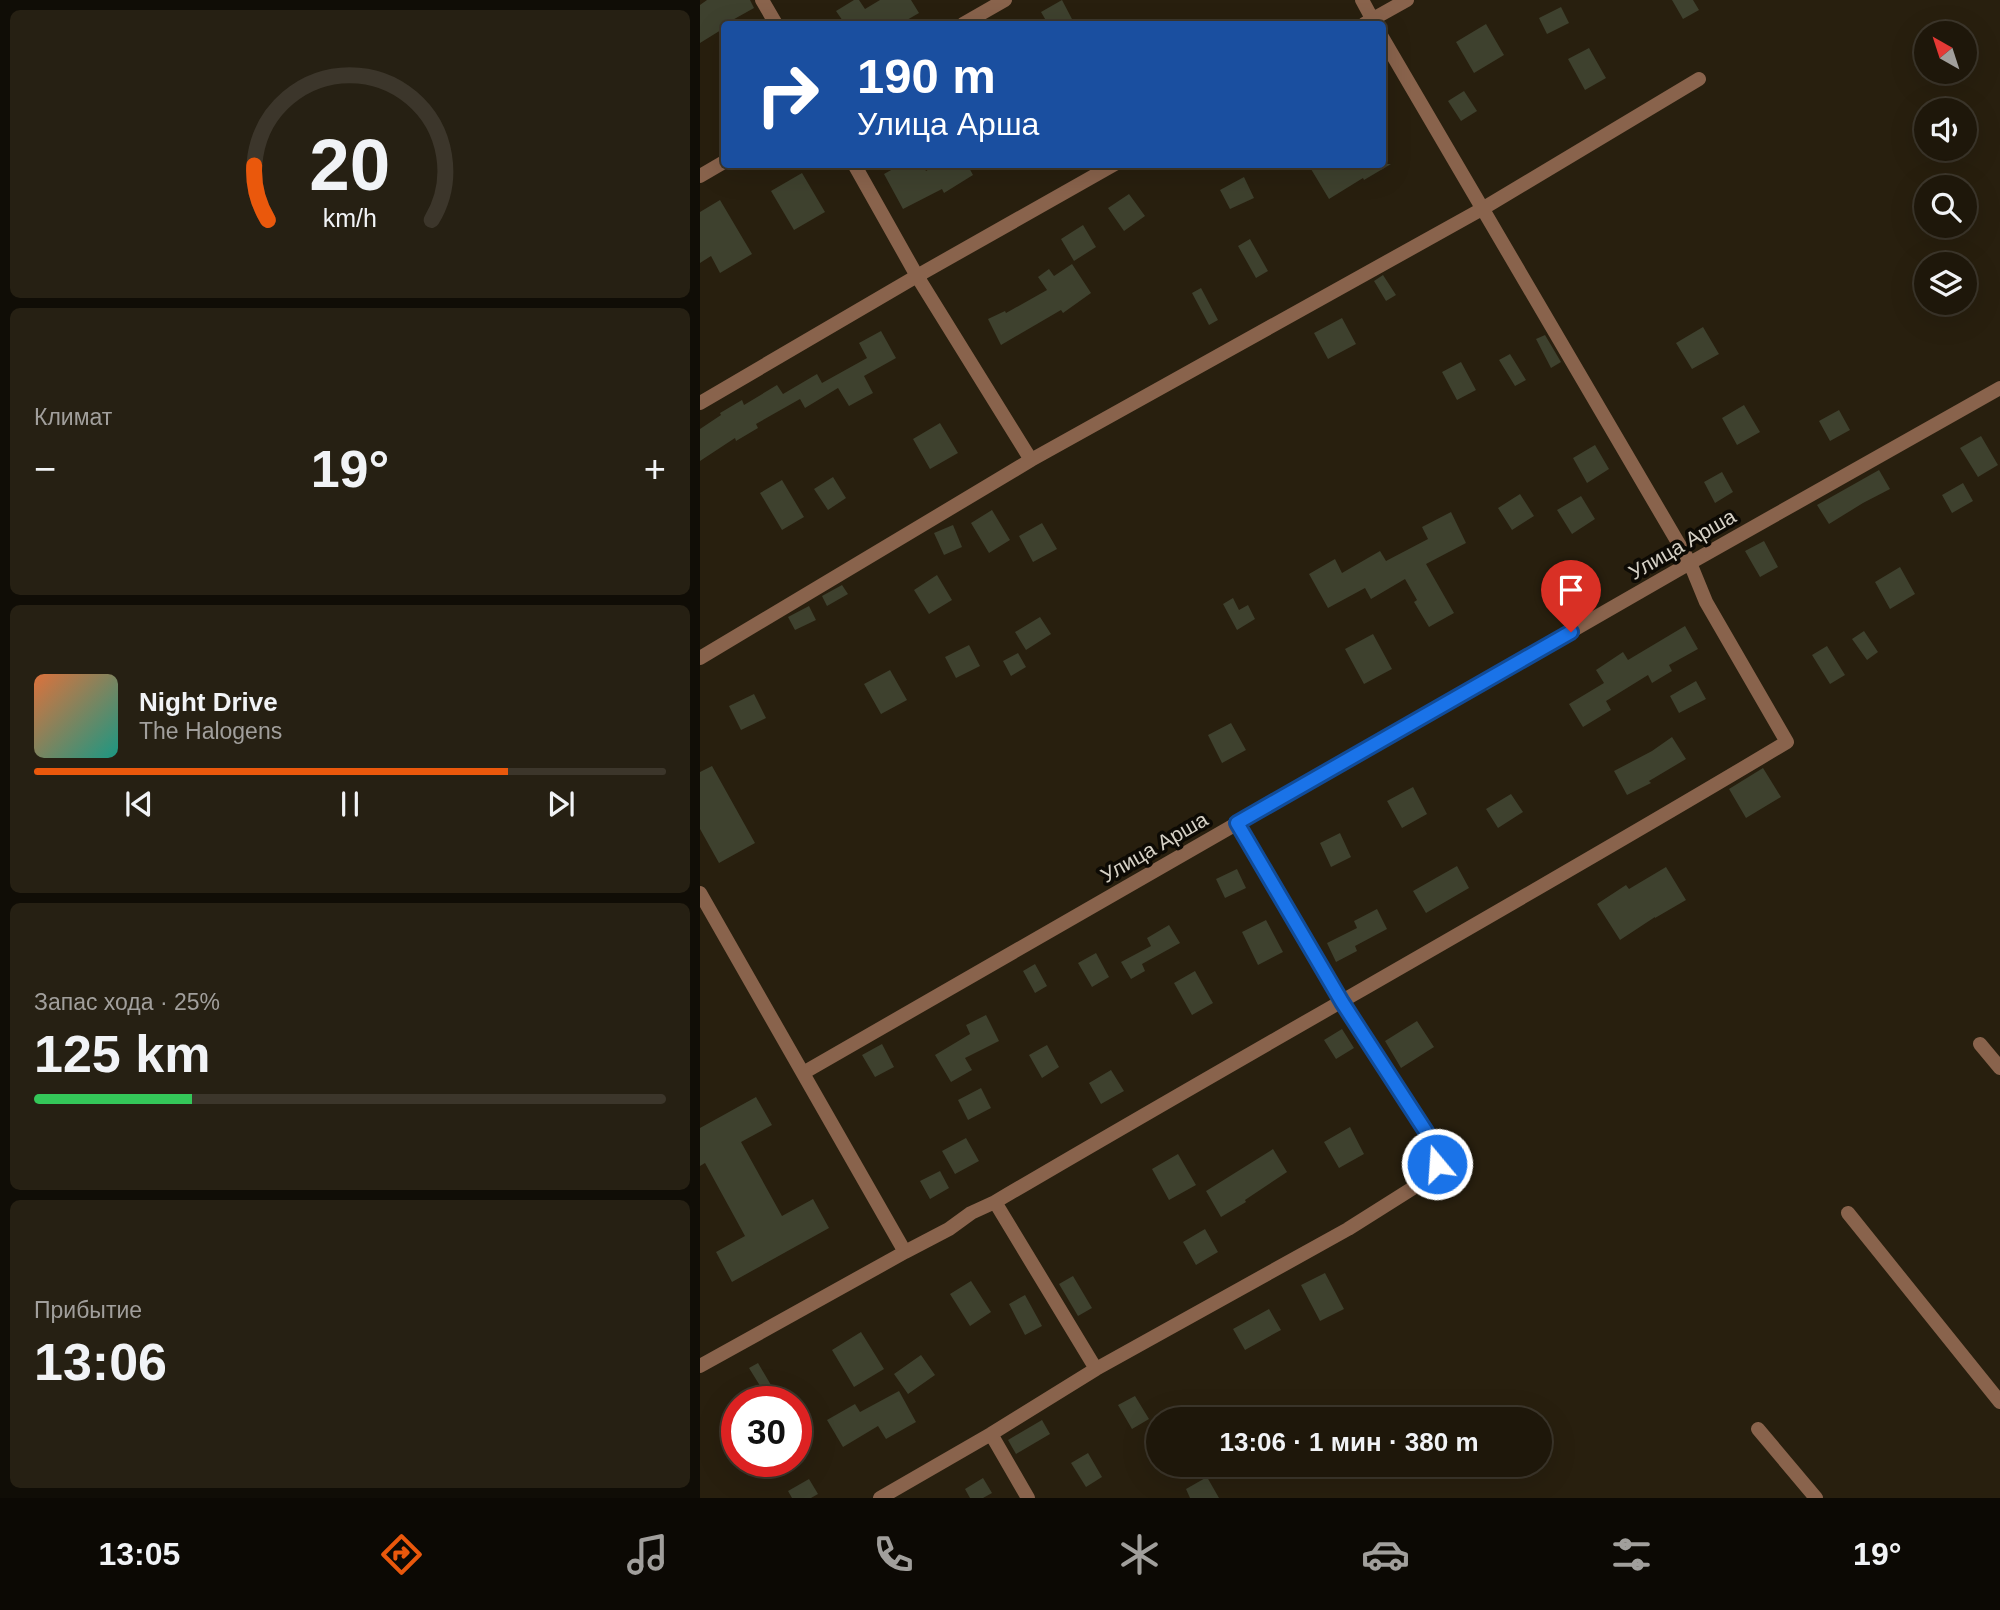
<!DOCTYPE html>
<html lang="ru">
<meta charset="utf-8">
<style>
:root{--surface:#1e170a;--page:#262013;--text:#f1f3f6;--muted:#a19f9c;--line:#3c362b;--accent:#ea580c}
body{margin:0;font-family:Arial,sans-serif;background:var(--page);color:var(--text);height:100vh;display:flex;flex-direction:column;font-size:26px;white-space:nowrap}
*{box-sizing:border-box;margin:0}
p{font-size:23px;color:var(--muted)}
.icon{flex:none;width:38px;height:38px;fill:none;stroke:currentColor;stroke-width:2;stroke-linecap:round;stroke-linejoin:round}
.map{position:relative;flex:1;overflow:hidden}
.sheet{display:flex;flex-direction:column;gap:10px;padding:10px;background:#100d06;width:700px}
.sheet>*{flex:none}
.top-card{position:absolute;left:21px;top:21px;width:665px;height:147px;border-radius:7px;box-shadow:0 7px 28px #0002,0 0 0 2px var(--line);background:#1a4fa0;color:#fff;overflow:hidden}
.needle{width:46px;rotate:321deg}
.tools{position:absolute;left:1214px;top:21px;display:grid;gap:14px}
.tools a{display:grid;place-items:center;width:63px;height:63px;border-radius:50%;background:var(--surface);box-shadow:0 7px 28px #0002,0 0 0 2px var(--line);font-size:35px}
.speed{position:absolute;left:21px;top:1386px;display:flex;gap:14px;font-size:35px;font-weight:700;text-align:center}
.speed>*{display:grid;place-content:center;width:91px;height:91px;border-radius:50%;background:var(--surface);box-shadow:0 7px 28px #0002,0 0 0 2px var(--line);line-height:1}
.speed .limit{border:10px solid #d22;background:#fff;color:#111}
.pin{position:absolute;display:grid;place-items:center;width:60px;height:60px;color:#fff;margin:-72px -30px;border-radius:50% 50% 50% 0;rotate:-45deg;box-shadow:0 0 7px #0007}
.pin .icon{rotate:45deg}
.me{position:absolute;width:77px;margin:-38px;rotate:342deg;stroke-linejoin:round;filter:drop-shadow(0 0 5px #0008)}
.turn{display:flex;align-items:center;gap:24px;height:147px;padding:0 21px;font-size:32px}
.turn .icon{width:91px;height:91px;stroke-width:2.5}
.turn b{display:block;font-size:49px;line-height:60px}
.big{font-size:52px;font-weight:800;line-height:1.1}
.sheet .tile{flex:1;display:flex;flex-direction:column;justify-content:center;gap:10px;min-width:0;padding:0 24px;border-radius:10px;background:var(--page)}
.sheet .dial{align-items:center;gap:0}
.dial svg{height:182px;overflow:visible;fill:none;stroke:var(--line);stroke-width:7;stroke-linecap:round;text-anchor:middle}
.dial text{fill:var(--text);stroke:none}
.song{display:flex;align-items:center;gap:21px}
.cover{width:84px;height:84px;border-radius:10px;background:linear-gradient(135deg,hsl(20 70% 55%),hsl(170 70% 35%))}
.played{height:7px;border-radius:4px;background:linear-gradient(90deg,var(--accent) 75%,var(--line) 75%)}
.keys{display:flex;justify-content:space-around;direction:ltr}
.heat{display:flex;justify-content:space-between;align-items:center;font-size:38px;direction:ltr}
.charge{height:10px;border-radius:5px;background:linear-gradient(90deg,#34c759 25%,var(--line) 0)}
.trip{position:absolute;left:446px;top:1407px;width:406px;height:70px;border-radius:35px;background:var(--surface);box-shadow:0 7px 28px #0002,0 0 0 2px var(--line);font-weight:800;line-height:70px;text-align:center}
.tabs{display:flex;height:112px;justify-content:space-around;align-items:center;background:#0c0904;color:var(--muted)}
.tabs .icon{width:49px;height:49px}
.tabs .selected{color:var(--accent)}
.tabs b{font-size:32px;color:var(--text)}
main{display:flex;flex:1;min-height:0}
.map>svg:first-child{display:block}
.building{fill:#3e412e}
.lines{fill:none;stroke-linecap:round;stroke-linejoin:round}
.street{stroke:#89634c;stroke-width:14}
.route-casing{stroke:#114b97;stroke-width:18}
.route{stroke:#1a73e8;stroke-width:12}
.labels{text-anchor:middle;dominant-baseline:central;stroke-width:7;stroke-linejoin:round;paint-order:stroke}
.street-label{font-size:21px;fill:#d6d1c6;stroke:#0d0a04}
</style>
<main>
<section class="sheet">
<div class="tile dial"><svg viewBox="0 0 100 80">
<path d="M14 69A42 42 0 1 1 86 69"/>
<path d="M14 69A42 42 0 0 1 8 45" stroke="#ea580c"/>
<text x="50" y="56" font-size="32" font-weight="700">20</text>
<text x="50" y="72" font-size="11">km/h</text>
</svg></div>
<div class="tile"><p>Климат</p>
<div class="heat"><a>−</a><b class="big">19°</b><a>+</a></div>
</div>
<div class="tile">
<div class="song"><i class="cover"></i><div><b>Night Drive</b><p>The Halogens</p></div></div>
<div class="played"></div>
<div class="keys"><svg class="icon" aria-label="previous" viewBox="0 0 24 24"><path d="M18 5L8 12l10 7zM5 5v14"/></svg><svg class="icon" aria-label="pause" viewBox="0 0 24 24"><path d="M8 5v14M16 5v14"/></svg><svg class="icon" aria-label="next" viewBox="0 0 24 24"><path d="M6 5l10 7-10 7zM19 5v14"/></svg></div>
</div>
<div class="tile"><p>Запас хода · 25%</p><b class="big">125 km</b><div class="charge"></div></div>
<div class="tile"><p>Прибытие</p><b class="big">13:06</b></div>
</section>
<div class="map">
<svg width="1300" height="1498" viewBox="0 0 1300 1498">
<rect width="100%" height="100%" fill="#281f0e"/>
<path class="building" d="M7 0H50L54 8 20 27 21 30 0 43V5Z
M154 0H159L165 9 180 0H211L219 13 200 24H145L136 11Z
M362 0 373 21 367 24H348L341 12Z
M972 0H993L999 10 983 19Z
M861 7 869 23 847 34 839 18Z
M786 24 804 55 774 73 756 42Z
M889 48 906 78 885 90 868 59Z
M764 91 777 111 761 121 748 101Z
M202 164H222L226 171 237 164H267L273 175 244 193 242 189 203 209 184 174Z
M608 164H691L664 180 663 178 629 199Z
M102 173 125 212 94 230 71 191Z
M544 177 554 198 530 209 520 190Z
M429 194 445 216 424 231 408 208Z
M20 200 52 254 20 273 11 256 0 263V212Z
M383 225 396 247 374 261 361 239Z
M550 239 568 271 556 278 538 246Z
M372 264 391 293 363 313 361 310 301 345 288 319 305 311 306 313 347 290 338 277 349 269 354 276Z
M683 275 696 295 686 301 674 281Z
M501 288 518 320 509 325 492 293Z
M642 318 656 344 628 359 614 333Z
M1003 327 1019 354 992 369 976 343Z
M181 331 196 358 164 376 173 393 149 406 138 388 105 408 100 399 56 424 58 428 36 441 35 438 0 461V429L21 415 20 413 42 400 44 405 77 385 83 394 117 374 122 383 167 358 159 343Z
M845 335 861 362 851 368 836 339Z
M810 354 826 380 815 386 799 360Z
M761 362 776 390 757 400 742 372Z
M1044 405 1060 432 1037 445 1022 418Z
M1139 410 1150 430 1130 441 1119 421Z
M240 423 258 453 230 469 213 439Z
M1281 436 1298 465 1278 477 1260 448Z
M895 445 909 469 887 483 873 458Z
M1179 470 1190 489 1163 503 1129 524 1117 505Z
M1022 472 1033 492 1015 503 1004 482Z
M133 477 146 498 128 510 114 489Z
M82 480 104 517 82 530 60 493Z
M1263 483 1273 501 1252 513 1242 495Z
M820 494 834 516 812 530 798 508Z
M881 496 895 519 872 534 857 510Z
M292 510 310 540 289 553 271 523Z
M751 512 766 543 726 564 754 613 729 627 714 602 717 600 705 579 671 599 665 588 628 608 609 574 635 559 642 573 680 551 686 561 728 539 722 527Z
M342 523 357 549 333 562 319 536Z
M253 525 262 547 244 555 234 533Z
M1064 541 1078 567 1060 577 1045 551Z
M1200 567 1215 594 1190 609 1175 582Z
M237 575 252 600 229 614 214 590Z
M142 585 148 594 127 606 122 596Z
M533 598 539 610 548 605 555 619 537 630 523 604Z
M109 606 116 620 95 630 88 617Z
M340 617 351 634 326 650 315 632Z
M985 626 998 649 969 665 972 671 952 683 948 675 906 701 911 710 883 727 869 704 904 683 896 670 923 652 928 660Z
M1164 631 1178 652 1167 660 1152 639Z
M673 634 692 669 664 684 645 649Z
M269 645 280 666 256 678 245 657Z
M1127 646 1145 675 1130 684 1112 655Z
M318 653 326 667 311 676 303 661Z
M190 670 207 700 181 714 164 684Z
M996 681 1006 699 979 713 970 696Z
M54 694 66 718 41 730 29 706Z
M531 723 546 750 522 763 508 735Z
M972 737 986 759 949 781 951 783 927 795 914 771 952 751Z
M12 766 55 843 19 863 0 829V772Z
M1063 768 1081 797 1046 818 1029 789Z
M713 787 727 814 702 828 687 801Z
M811 794 823 812 798 828 786 809Z
M640 833 651 857 631 867 620 843Z
M757 866 769 888 726 913 713 891Z
M966 867 986 900 955 918V917L920 940 897 904 926 885 929 889Z
M537 869 546 888 525 898 516 879Z
M677 909 687 929 655 946 657 951 636 962 627 943 657 928 654 921Z
M566 920 583 952 558 965 542 932Z
M469 925 480 943 442 964 445 971 431 979 421 962 451 946 447 938Z
M396 953 409 977 392 987 378 963Z
M335 964 347 986 335 993 323 971Z
M495 971 513 1003 492 1015 474 983Z
M286 1015 299 1041 265 1058 272 1070 251 1082 235 1055 270 1034 266 1025Z
M717 1021 734 1047 701 1068 685 1041Z
M642 1029 654 1048 636 1059 624 1040Z
M182 1044 194 1067 175 1077 162 1055Z
M347 1045 359 1067 342 1078 329 1055Z
M411 1070 424 1091 401 1104 389 1083Z
M281 1088 291 1108 268 1120 258 1100Z
M56 1097 72 1125 41 1142 82 1216 113 1199 129 1228 32 1282 16 1252 45 1236 5 1163 0 1166V1128Z
M650 1127 664 1154 639 1168 624 1142Z
M266 1138 279 1161 255 1174 242 1151Z
M573 1149 587 1172 545 1200 546 1202 521 1217 506 1191Z
M478 1154 496 1185 469 1200 452 1169Z
M240 1171 249 1188 230 1199 220 1181Z
M505 1229 518 1252 496 1265 483 1242Z
M625 1273 644 1309 620 1321 601 1285Z
M373 1276 392 1308 378 1316 359 1284Z
M271 1281 291 1312 270 1326 250 1294Z
M325 1295 342 1326 325 1335 309 1304Z
M569 1309 581 1330 545 1350 533 1329Z
M161 1332 184 1369 154 1387 132 1350Z
M221 1355 235 1375 208 1394 194 1374Z
M58 1363 78 1397 70 1402 49 1368Z
M199 1391 216 1422 186 1439 178 1426 143 1447 127 1420 155 1404 160 1412Z
M435 1396 449 1419 432 1429 418 1405Z
M342 1420 350 1434 316 1454 308 1440Z
M388 1453 402 1477 386 1487 371 1463Z
M507 1477 519 1498H490L486 1489Z
M283 1478 292 1493 283 1498H270L265 1489Z
M109 1479 118 1494 111 1498H92L88 1491Z"/>
<g class="lines">
<path class="street" d="M62 0 76 24
M662 0 675 24
M263 24 305 0
M664 24 707 0
M154 164 217 276 331 460
M0 176 24 162
M0 403 217 276 415 164
M0 658 331 460 782 209 999 79
M0 893 205 1252 249 1229 271 1213 295 1202C558 1047 825 899 1087 742L1006 602 990 563 682 37
M1280 1044 1300 1068
M103 1073 990 563 1300 388
M295 1202 396 1369
M1148 1213 1300 1402
M0 1366 205 1252
M1058 1429 1116 1498
M291 1434 328 1498
M180 1498 291 1434 396 1369 648 1229 732 1176 737 1164 736 1147 642 1002 537 823"/>
</g>
<g class="lines">
<g class="route-casing">
<path id="route" d="M737 1164 736 1147 642 1002 537 823 871 632"/>
</g>
<use href="#route" class="route"/>
</g>
<g class="labels">
<g class="street-label">
<text transform="translate(982 544) rotate(-30)">Улица Арша</text>
<text transform="translate(454 847) rotate(-30)">Улица Арша</text>
</g>
</g>
</svg>
<div class="tools">
<a><svg class="needle" viewBox="-14 -14 28 28"><path d="M0-13l5 13h-10z" fill="#e53935"/><path d="M0 13l5-13h-10z" fill="#a19f9c"/></svg></a>
<a><svg class="icon" aria-label="sound" viewBox="0 0 24 24"><path d="M4 9h4l5-4v14l-5-4H4zM17 9q2 3 0 6"/></svg></a>
<a><svg class="icon" aria-label="search" viewBox="0 0 24 24"><circle cx="10" cy="10" r="6"/><path d="M15 15l6 6"/></svg></a>
<a><svg class="icon" aria-label="layers" viewBox="0 0 24 24"><path d="M12 4l9 5-9 5-9-5zM3 14l9 5 9-5"/></svg></a>
</div>
<div class="speed"><div class="limit">30</div></div>
<div class="pin" style="left:871px;top:632px;background:#d93025"><svg class="icon" aria-label="arrive" viewBox="0 0 24 24"><path d="M6 21V4h12l-3 4 3 4H6"/></svg></div>
<svg class="me" style="left:737px;top:1164px" viewBox="-20 -20 40 40"><circle r="17" fill="#1a73e8" stroke="#fff" stroke-width="3"/><path d="M0-11L8 9 0 5-8 9z" fill="#fff"/></svg>
<div class="trip">13:06 · 1 мин · 380 m</div>
<div class="top-card">
<div class="turn"><svg class="icon" aria-label="right" viewBox="0 0 24 24"><path d="M7 20v-9h11M14 6l5 5-5 5"/></svg><div><b>190 m</b>Улица Арша</div></div>
</div>
</div>
</main>
<nav class="tabs">
<b>13:05</b>
<svg class="icon selected" aria-label="directions" viewBox="0 0 24 24"><path d="M12 3l9 9-9 9-9-9zM9 14v-3h6M13 9l2 2-2 2"/></svg>
<svg class="icon" aria-label="music" viewBox="0 0 24 24"><path d="M9 18V5l10-2v13"/><circle cx="6" cy="18" r="3"/><circle cx="16" cy="16" r="3"/></svg>
<svg class="icon" aria-label="phone" viewBox="0 0 24 24"><path d="M5 4h4l2 5-3 2q2 4 5 5l2-3 5 2v4C11 20 4 13 5 4z"/></svg>
<svg class="icon" aria-label="climate" viewBox="0 0 24 24"><path d="M12 3v18M4 7l16 10M4 17L20 7"/></svg>
<svg class="icon" aria-label="car" viewBox="0 0 24 24"><path d="M5 17H2v-5l4-1 3-4h7l3 4 3 1v5h-3M9 17h6M6 11h13"/><circle cx="7" cy="17" r="2"/><circle cx="17" cy="17" r="2"/></svg>
<svg class="icon" aria-label="filters" viewBox="0 0 24 24"><path d="M4 7h16M4 17h16"/><circle cx="9" cy="7" r="2"/><circle cx="15" cy="17" r="2"/></svg>
<b>19°</b>
</nav>
